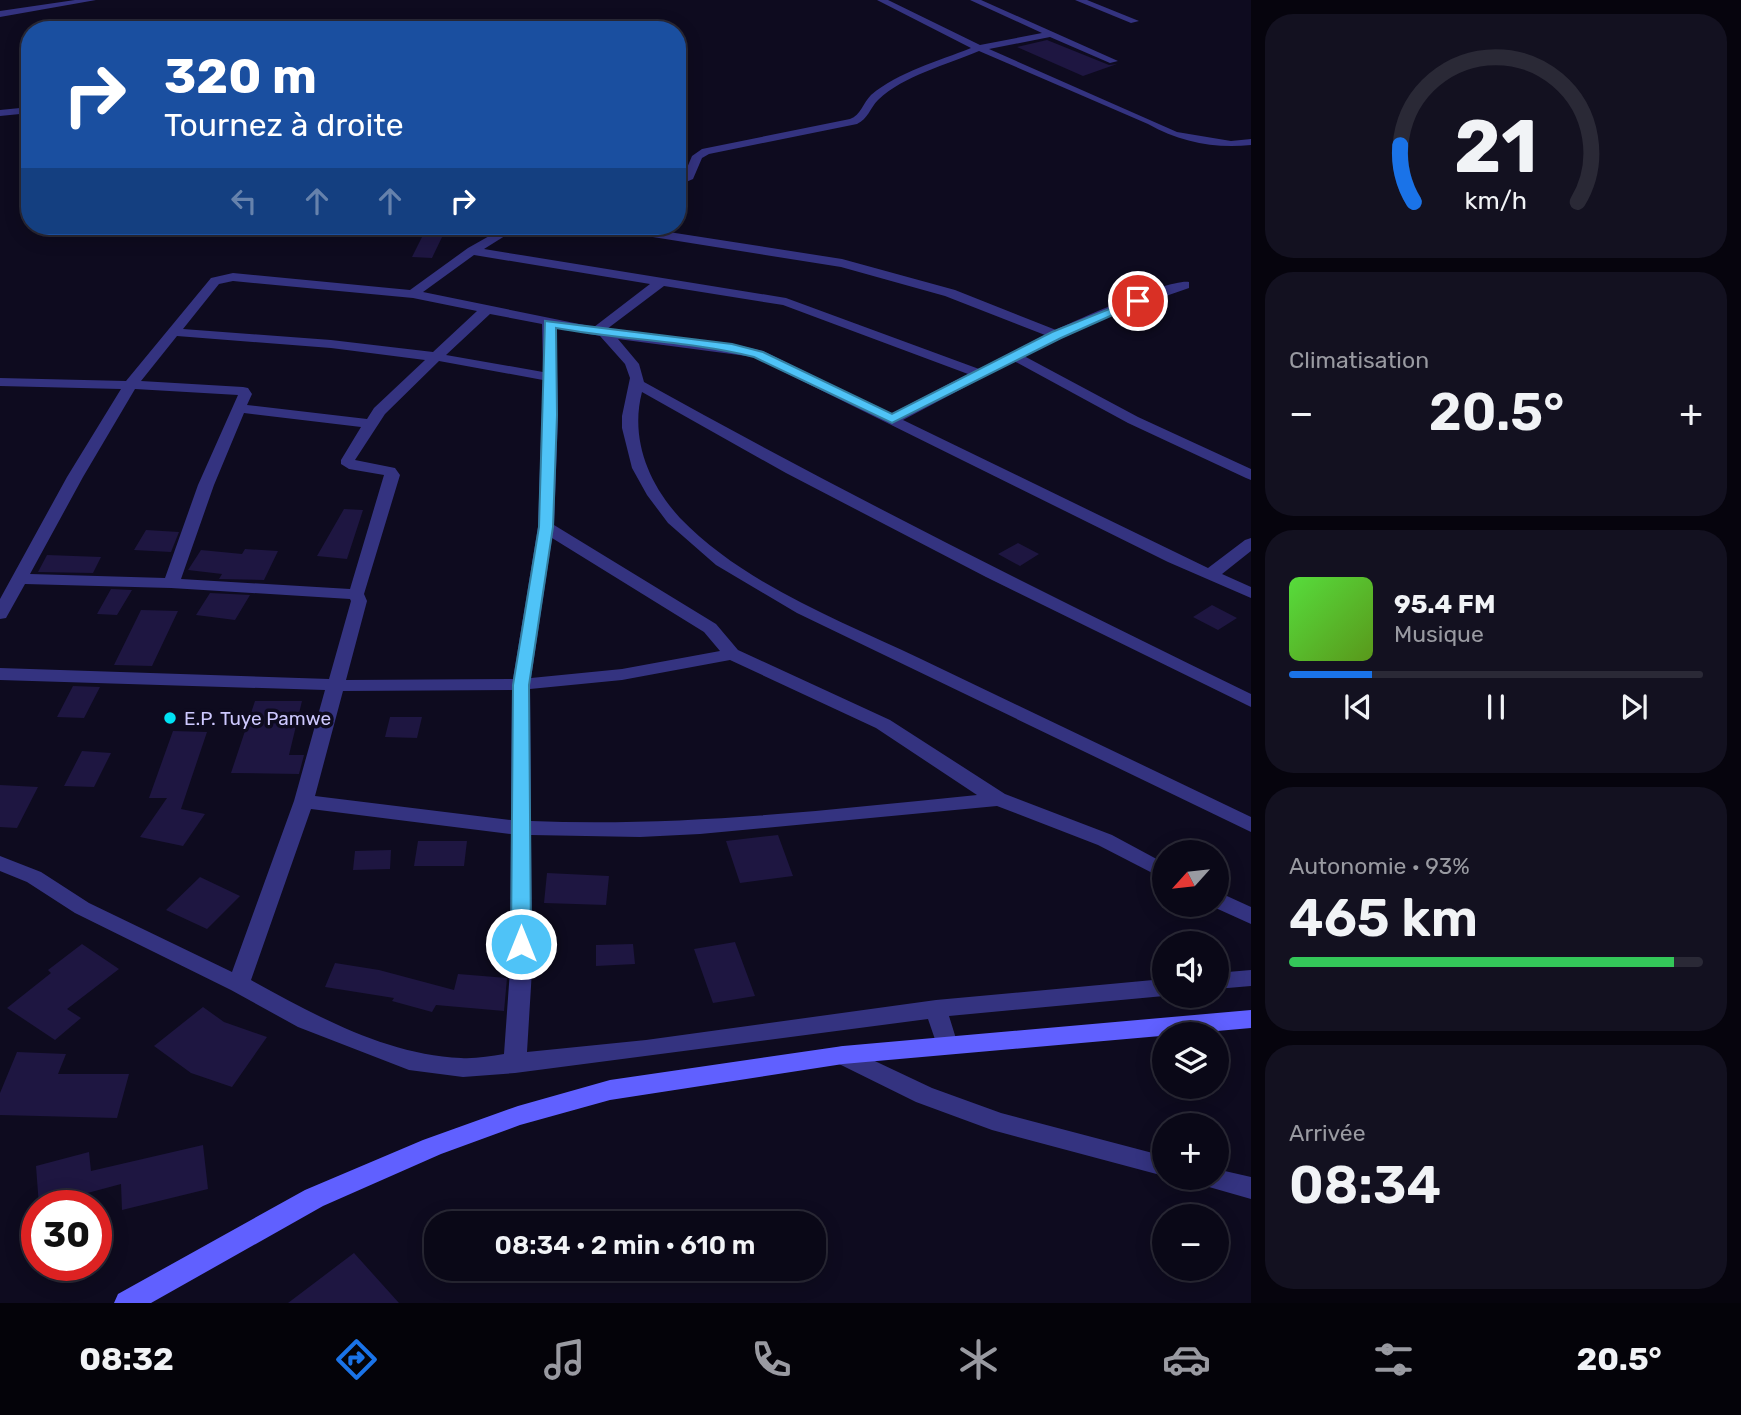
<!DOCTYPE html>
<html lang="fr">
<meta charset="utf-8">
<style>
:root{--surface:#0a0817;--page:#131120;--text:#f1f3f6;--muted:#999aa1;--line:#2a2936;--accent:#1a73e8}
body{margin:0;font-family:Rubik,sans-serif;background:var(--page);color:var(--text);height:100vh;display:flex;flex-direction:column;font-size:26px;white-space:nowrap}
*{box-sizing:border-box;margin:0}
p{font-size:23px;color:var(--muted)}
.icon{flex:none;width:38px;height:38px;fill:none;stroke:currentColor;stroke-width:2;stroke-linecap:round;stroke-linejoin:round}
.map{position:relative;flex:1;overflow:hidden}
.sheet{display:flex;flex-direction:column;gap:14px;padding:14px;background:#06040d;width:490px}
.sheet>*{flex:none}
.top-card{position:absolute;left:21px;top:21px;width:665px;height:214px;border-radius:28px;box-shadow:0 4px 18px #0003,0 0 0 2px var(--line);background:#1a4fa0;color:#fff;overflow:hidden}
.needle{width:46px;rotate:243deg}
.fabs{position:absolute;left:1152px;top:840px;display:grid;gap:14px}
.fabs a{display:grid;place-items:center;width:77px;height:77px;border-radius:50%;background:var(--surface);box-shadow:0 4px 18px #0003,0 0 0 2px var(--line);font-size:35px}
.speed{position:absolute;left:21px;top:1190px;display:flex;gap:14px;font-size:35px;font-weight:700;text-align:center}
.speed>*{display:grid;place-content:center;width:91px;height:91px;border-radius:50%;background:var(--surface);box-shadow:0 4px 18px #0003,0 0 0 2px var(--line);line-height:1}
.speed .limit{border:10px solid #d22;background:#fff;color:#111}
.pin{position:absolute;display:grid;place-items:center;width:60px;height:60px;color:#fff;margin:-30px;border:4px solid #fff;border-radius:50%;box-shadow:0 2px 7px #0007}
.me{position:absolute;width:77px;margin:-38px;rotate:0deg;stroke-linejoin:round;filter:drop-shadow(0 0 5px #0008)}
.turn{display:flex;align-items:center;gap:24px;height:147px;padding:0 28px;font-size:32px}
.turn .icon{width:91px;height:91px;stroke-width:2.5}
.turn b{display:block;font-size:49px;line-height:60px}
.lanes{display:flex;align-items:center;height:66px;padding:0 28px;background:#0003;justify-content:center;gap:35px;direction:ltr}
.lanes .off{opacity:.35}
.big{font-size:52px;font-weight:600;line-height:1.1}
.sheet .card{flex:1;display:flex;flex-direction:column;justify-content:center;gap:10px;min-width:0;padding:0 24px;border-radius:28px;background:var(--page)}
.sheet .dial{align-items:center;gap:0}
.dial svg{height:182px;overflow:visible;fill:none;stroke:var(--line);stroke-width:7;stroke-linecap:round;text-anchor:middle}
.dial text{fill:var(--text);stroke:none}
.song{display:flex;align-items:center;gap:21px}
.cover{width:84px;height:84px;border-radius:10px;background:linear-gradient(135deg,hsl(110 70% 55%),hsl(90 70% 35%))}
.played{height:7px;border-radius:4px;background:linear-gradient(90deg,var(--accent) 20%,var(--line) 20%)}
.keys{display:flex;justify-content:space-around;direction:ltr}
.heat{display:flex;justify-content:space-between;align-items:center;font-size:38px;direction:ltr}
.charge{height:10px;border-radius:5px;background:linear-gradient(90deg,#34c759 93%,var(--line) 0)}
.trip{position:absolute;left:424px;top:1211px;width:402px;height:70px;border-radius:28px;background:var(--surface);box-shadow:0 4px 18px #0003,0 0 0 2px var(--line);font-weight:600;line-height:70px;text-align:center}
.menu{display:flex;height:112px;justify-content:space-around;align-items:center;background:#040309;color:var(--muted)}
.menu .icon{width:49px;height:49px}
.menu .active{color:var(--accent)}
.menu b{font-size:32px;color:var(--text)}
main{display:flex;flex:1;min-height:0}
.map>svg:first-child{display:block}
.building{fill:#1e1641}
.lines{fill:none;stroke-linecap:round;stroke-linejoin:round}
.minor{fill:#343380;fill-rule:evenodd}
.secondary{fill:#6060ff;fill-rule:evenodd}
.route{fill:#4fc3f7;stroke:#337fa1;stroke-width:2}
.poi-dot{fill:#00e2f4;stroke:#0e0b1f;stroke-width:2.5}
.labels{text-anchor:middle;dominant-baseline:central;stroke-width:7;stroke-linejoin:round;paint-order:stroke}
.poi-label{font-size:19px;fill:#cec9ff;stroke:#0e0b1f;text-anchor:start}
</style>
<main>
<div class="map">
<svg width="1251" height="1303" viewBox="0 0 1251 1303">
<rect width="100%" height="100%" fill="#0e0b1f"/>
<path class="building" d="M1047 40 1109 65 1117 64 1083 76 1017 47Z
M424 233 443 235 432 258 412 257Z
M344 509 363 510 347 559 317 556Z
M146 530 179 532 171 552 134 550Z
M1018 543 1039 554 1020 566 998 554Z
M245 549 278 551 264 580 219 579 222 574 188 570 201 550 242 554Z
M47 555 101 557 93 573 38 572Z
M111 589 132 590 117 615 97 614Z
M210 593 250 595 235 620 196 615Z
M1212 605 1237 618 1218 630 1193 617Z
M141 610 178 611 152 666 114 665Z
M73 686 100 687 84 718 57 717Z
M255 701H302L289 755H304L299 774 231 773Z
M390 717H422L417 738 385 737Z
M173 731 207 732 181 809 205 814 183 846 140 837 167 798H149Z
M82 751 111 753 94 787 64 786Z
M0 785 38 787 17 828 0 827Z
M778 835 793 876 740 883 726 841Z
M418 841H467L464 866H414Z
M391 850 390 869 353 870 355 851Z
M547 873 609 876 606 905 544 903Z
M200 877 240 896 207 929 166 910Z
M735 942 755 996 713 1003 694 949Z
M82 944 119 969 67 1009 81 1018 55 1040 7 1008 51 973 48 970Z
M633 944 635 964 596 966V945Z
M335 963 379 970 454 990 458 974 507 978 504 1011 436 1005 432 1012 392 1001 394 998 325 987Z
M203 1007 224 1022 267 1037 232 1087 191 1073 154 1046Z
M17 1052 66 1054 58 1074H129L117 1118 0 1115V1093Z
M203 1145 208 1189 122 1210 121 1184 39 1206 36 1166 89 1152 91 1171Z
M354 1253 399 1303H288Z"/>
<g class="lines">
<path class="minor" d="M75 0H96L0 17V11Z
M877 0H888L980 45 1042 33 970 0H981L1118 61 1110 63 1050 37 989 49 1177 132 1231 141 1251 139V145C1215 149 1180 142 1148 124L979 51C947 65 904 75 878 100 870 108 868 119 857 124L709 154 702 158 693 179 677 186V179L684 175 692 156 702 149 850 119C861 115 863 103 871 95 898 72 939 61 971 48Z
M1075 0H1087L1139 21 1131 23Z
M30 107V113L0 116V110Z
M507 226H521L484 249 786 298 979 369 1045 335 945 296 841 267 609 230 603 226H630L842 259 955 290 1056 330C1079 319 1168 279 1189 282V288L1114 314 1024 356 1138 417 1251 469V480L1246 478 1128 423 1014 361 903 420 1208 568 1245 540 1251 538V551L1222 574 1251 587V598L1168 562 754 357 618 339 639 364 644 382C843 493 1046 594 1251 694V707L986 577 786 473 642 392C630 438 648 483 680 518 745 585 839 620 921 659 1031 712 1141 764 1251 817V832L797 613 716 565 668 523 647 495 632 468 622 428V416L630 378 625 364 600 336 556 327 558 415 554 525 716 624 738 650 890 720 1005 794 1112 835 1164 863V879L1098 845 997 806 700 834 640 837 531 835 532 970 527 1052 646 1040 936 1000 1164 979V996L949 1016 958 1045 955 1051 947 1054 939 1051 928 1019 515 1073 463 1077 409 1070 298 1027 231 990 75 913 27 882 0 871V856L41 872 89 903 232 972 294 801 325 690 0 680V668L329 679 351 601 350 599 171 588 25 584 6 618 0 619V599L67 477 121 389 0 386V378L126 381 211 278 233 273 410 290 468 248ZM474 255 650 284 594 327 423 292ZM233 281 413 298 477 311 433 352 331 340 183 329 219 284ZM664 286 783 305 968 374 891 414 763 351 732 344 607 329ZM490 314 542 324 543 372 446 355ZM177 336 331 348 425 360 374 408 367 419 247 405 252 394 248 388 243 387 141 381ZM439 361 543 380 538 527 513 679 346 680 367 601 364 594 400 475 395 468 355 460 385 414ZM135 389 238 395 198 485 165 578 30 574 83 477ZM244 413 361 427 341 460V464L349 469 384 475 350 589 181 579 214 485ZM552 538 704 632 720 651 622 669 531 678ZM730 660 876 728 977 795C828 810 681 827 531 821L530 689 622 680ZM512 690 511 820 315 796 343 691ZM311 809 511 834 510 970 504 1054C490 1056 475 1059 461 1058 387 1055 316 1016 251 980Z
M1216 891 1251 907V924L1209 905H1216Z
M1251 970V986L1216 989V973Z
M843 1046 932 1088 1001 1113 1164 1156V1176L992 1130 916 1102 835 1062 832 1055 835 1048Z
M1216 1169 1251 1177V1199L1202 1185 1199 1178H1216Z"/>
<path class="secondary" d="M1251 1010V1028L843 1064 610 1100 520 1125 441 1154 323 1206 151 1303H114L118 1294 305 1190 423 1140 518 1106 610 1080 843 1046Z"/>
</g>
<path class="route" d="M1134 299 1144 301 1061 338 892 423 754 357C690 341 621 340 556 328L557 415 553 527 529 685 531 944 528 949 521 952 514 949 511 944 513 685 539 527 545 321 732 344 763 352 892 414 1052 332Z"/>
<circle class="poi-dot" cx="170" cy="718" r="7"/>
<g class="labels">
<g class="poi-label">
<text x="184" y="718">E.P. Tuye Pamwe</text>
</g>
</g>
</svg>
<div class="fabs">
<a><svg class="needle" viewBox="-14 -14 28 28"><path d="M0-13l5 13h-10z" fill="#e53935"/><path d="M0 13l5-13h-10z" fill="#999aa1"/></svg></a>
<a><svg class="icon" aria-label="sound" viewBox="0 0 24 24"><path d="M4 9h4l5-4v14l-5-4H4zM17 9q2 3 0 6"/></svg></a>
<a><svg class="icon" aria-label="layers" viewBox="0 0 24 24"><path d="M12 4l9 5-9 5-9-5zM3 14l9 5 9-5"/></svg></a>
<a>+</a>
<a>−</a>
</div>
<div class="speed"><div class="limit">30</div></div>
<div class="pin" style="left:1138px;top:301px;background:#d93025"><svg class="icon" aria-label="arrive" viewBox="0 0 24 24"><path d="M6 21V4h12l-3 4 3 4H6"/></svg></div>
<svg class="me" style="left:521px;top:944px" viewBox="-20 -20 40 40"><circle r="17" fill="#4fc3f7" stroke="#fff" stroke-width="3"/><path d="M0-11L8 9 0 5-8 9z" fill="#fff"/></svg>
<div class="trip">08:34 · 2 min · 610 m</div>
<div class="top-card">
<div class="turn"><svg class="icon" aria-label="right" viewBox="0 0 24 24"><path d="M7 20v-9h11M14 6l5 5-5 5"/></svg><div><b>320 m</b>Tournez à droite</div></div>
<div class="lanes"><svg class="icon off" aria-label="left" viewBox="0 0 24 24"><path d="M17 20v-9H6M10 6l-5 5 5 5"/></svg><svg class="icon off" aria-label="ahead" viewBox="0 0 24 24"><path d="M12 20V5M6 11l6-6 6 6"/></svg><svg class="icon off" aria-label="ahead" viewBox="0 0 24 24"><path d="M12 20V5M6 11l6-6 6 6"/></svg><svg class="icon" aria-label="right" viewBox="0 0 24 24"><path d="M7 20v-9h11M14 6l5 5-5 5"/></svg></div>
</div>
</div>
<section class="sheet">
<div class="card dial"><svg viewBox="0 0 100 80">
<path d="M14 69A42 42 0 1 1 86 69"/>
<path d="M14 69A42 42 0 0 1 8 44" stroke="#1a73e8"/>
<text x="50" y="56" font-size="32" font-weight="700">21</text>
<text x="50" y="72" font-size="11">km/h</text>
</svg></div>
<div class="card"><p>Climatisation</p>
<div class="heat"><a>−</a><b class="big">20.5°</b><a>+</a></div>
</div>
<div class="card">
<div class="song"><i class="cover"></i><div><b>95.4 FM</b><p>Musique</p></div></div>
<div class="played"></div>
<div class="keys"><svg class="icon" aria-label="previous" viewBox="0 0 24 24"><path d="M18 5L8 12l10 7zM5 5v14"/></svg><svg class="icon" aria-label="pause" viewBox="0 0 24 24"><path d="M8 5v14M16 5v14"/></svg><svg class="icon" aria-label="next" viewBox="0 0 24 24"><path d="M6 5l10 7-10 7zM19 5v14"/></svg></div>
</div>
<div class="card"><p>Autonomie · 93%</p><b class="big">465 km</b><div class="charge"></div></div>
<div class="card"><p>Arrivée</p><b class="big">08:34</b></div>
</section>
</main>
<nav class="menu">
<b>08:32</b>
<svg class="icon active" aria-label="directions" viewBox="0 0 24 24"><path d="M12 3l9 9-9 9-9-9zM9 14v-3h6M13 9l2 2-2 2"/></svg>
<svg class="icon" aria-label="music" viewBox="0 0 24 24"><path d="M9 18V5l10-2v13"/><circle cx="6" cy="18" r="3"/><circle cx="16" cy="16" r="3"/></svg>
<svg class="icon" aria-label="phone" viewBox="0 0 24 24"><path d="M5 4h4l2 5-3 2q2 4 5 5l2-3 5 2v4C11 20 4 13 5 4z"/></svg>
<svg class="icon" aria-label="climate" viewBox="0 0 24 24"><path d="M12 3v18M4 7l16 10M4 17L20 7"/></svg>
<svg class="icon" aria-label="car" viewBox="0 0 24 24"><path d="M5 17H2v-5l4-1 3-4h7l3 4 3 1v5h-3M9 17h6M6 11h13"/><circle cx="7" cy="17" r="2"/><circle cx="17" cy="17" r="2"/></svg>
<svg class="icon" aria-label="filters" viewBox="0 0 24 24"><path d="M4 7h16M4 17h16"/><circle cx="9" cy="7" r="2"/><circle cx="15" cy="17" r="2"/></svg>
<b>20.5°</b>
</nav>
